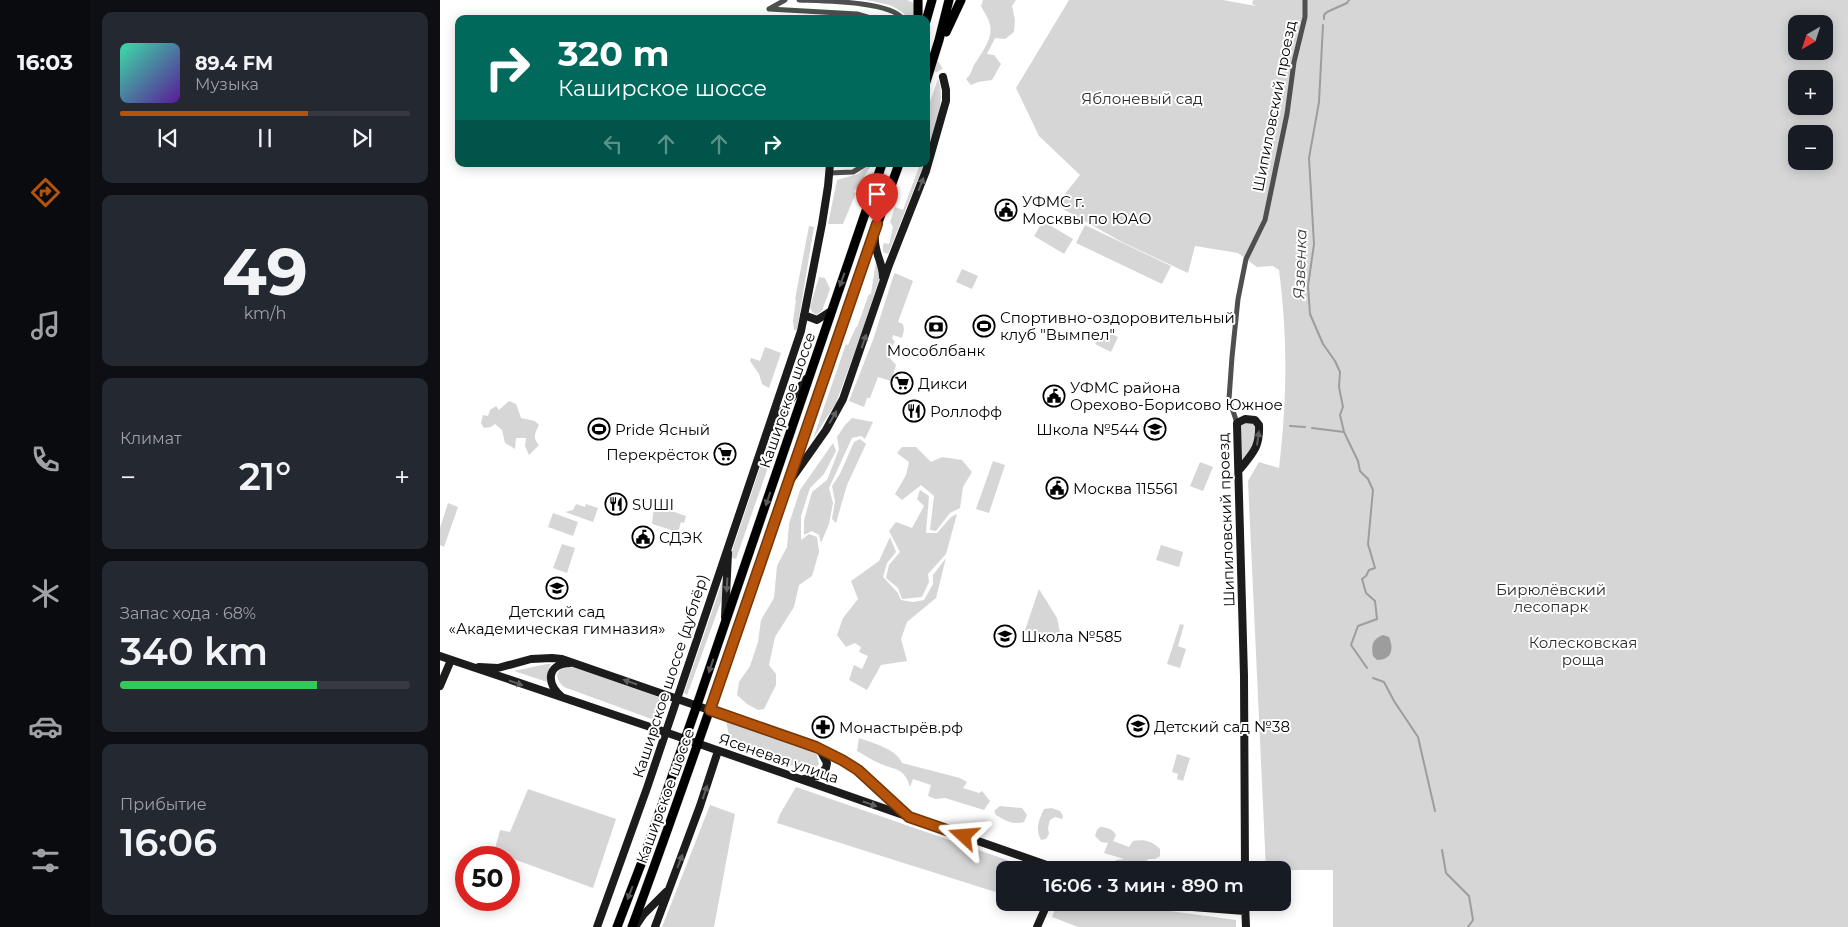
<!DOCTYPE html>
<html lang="ru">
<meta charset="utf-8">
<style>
:root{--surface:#171b24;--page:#242831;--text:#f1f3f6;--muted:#9ea1a6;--line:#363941;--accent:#b45309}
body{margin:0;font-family:Montserrat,sans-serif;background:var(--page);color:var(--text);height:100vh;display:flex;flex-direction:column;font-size:19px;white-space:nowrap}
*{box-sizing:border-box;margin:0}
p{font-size:16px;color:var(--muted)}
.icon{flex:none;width:28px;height:28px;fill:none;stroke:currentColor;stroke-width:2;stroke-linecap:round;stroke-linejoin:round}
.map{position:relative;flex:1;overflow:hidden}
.sheet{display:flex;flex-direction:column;gap:12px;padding:12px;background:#0d0f14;width:350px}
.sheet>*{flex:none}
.hud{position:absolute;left:15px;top:15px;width:475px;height:152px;border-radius:10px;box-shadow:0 2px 12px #0003;background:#00695c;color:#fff;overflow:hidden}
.needle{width:32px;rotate:219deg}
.controls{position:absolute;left:1348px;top:15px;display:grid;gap:10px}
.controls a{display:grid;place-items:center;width:45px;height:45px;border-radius:10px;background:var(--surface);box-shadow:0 2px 12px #0003;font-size:25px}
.speed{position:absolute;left:15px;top:846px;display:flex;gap:10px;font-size:25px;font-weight:700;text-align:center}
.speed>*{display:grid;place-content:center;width:65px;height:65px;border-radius:50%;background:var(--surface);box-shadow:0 2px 12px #0003;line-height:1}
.speed .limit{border:8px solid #d22;background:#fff;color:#111}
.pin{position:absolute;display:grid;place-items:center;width:42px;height:42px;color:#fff;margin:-51px -21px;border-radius:50% 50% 50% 0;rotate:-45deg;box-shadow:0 0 5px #0007}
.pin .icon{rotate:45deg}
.me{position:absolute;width:55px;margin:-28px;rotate:289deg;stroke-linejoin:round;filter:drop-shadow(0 0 4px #0008)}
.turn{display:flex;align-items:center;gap:18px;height:105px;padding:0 20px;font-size:22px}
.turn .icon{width:65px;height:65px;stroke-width:2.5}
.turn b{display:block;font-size:35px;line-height:42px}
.lanes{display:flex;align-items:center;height:48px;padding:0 20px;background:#0003;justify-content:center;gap:25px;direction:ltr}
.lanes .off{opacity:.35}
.big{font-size:38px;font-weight:600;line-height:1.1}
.sheet .tile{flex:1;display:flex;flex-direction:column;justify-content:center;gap:8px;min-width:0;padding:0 18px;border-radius:10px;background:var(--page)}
.sheet .dial{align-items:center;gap:0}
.dial b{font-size:65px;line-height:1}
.song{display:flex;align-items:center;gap:15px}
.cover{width:60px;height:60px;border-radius:8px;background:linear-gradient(135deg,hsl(160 70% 55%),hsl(270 70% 35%))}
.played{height:5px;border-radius:2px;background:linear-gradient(90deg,var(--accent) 65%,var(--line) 65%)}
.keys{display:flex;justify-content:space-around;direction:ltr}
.heat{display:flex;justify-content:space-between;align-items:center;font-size:28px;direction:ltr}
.charge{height:8px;border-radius:4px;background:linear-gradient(90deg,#34c759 68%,var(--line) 0)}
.trip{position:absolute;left:556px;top:861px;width:295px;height:50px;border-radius:10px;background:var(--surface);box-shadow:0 2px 12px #0003;font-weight:600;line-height:50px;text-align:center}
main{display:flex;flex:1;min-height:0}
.tab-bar{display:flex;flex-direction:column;width:90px;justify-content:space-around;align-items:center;background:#090b0e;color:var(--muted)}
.tab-bar .icon{width:35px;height:35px}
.tab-bar .current{color:var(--accent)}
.tab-bar b{font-size:22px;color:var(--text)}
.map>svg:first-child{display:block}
.green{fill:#d6d6d6;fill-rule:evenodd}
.water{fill:#9d9d9d}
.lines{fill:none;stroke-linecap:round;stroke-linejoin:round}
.stream{stroke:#9d9d9d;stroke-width:2}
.secondary-tunnel{stroke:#d9d9d9;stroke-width:8;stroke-dasharray:8 4;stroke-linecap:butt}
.primary-casing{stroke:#dbdbdb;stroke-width:10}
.street{stroke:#4f4f4f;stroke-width:5}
.secondary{stroke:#1c1c1c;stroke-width:8}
.primary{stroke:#000;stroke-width:9}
.oneway{fill:#606060}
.oneway2{fill:#595959}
.route-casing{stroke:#753606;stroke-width:12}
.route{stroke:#b45309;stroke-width:9}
.labels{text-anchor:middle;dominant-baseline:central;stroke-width:4;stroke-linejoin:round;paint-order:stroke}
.park-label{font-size:15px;fill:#2d2d2d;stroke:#fff}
.street-label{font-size:15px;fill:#000;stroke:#fff}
.poi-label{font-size:15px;fill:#000;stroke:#fff;text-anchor:start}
.water-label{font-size:16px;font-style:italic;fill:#3e3e3e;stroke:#fff}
</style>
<main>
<nav class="tab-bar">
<b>16:03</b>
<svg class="icon current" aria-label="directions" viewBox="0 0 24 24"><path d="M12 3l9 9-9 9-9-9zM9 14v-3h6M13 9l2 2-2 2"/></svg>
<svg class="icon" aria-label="music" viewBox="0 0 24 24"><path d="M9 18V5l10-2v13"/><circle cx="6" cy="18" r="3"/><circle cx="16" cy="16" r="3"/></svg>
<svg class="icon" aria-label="phone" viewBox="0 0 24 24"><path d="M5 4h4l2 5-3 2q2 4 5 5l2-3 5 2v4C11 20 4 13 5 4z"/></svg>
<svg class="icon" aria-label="climate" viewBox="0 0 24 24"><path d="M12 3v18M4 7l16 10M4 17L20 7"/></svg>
<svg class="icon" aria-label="car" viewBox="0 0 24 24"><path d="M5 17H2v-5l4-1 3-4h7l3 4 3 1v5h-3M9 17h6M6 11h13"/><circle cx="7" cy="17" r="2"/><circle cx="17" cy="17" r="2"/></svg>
<svg class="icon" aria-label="filters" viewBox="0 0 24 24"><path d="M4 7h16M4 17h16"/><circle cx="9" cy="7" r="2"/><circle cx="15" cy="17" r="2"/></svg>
</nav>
<section class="sheet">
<div class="tile">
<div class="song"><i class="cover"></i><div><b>89.4 FM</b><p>Музыка</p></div></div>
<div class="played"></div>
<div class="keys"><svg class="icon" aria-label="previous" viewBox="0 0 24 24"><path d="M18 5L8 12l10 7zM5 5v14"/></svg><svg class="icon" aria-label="pause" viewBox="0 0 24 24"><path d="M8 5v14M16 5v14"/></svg><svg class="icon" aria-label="next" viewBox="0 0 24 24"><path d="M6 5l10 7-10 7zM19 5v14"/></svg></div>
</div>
<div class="tile dial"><b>49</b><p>km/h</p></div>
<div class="tile"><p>Климат</p>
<div class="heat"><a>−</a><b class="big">21°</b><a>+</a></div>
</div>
<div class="tile"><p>Запас хода · 68%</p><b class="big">340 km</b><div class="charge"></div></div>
<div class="tile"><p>Прибытие</p><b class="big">16:06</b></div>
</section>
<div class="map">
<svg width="1408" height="927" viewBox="0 0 1408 927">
<rect width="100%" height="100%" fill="#fff"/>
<path class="green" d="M425 0H467L474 3V19H468C459 4 440 3 425 0Z
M543 0H576L572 6 575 20 574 32 565 39 555 38 547 54 554 55 561 64 552 80 538 82 531 85 526 79C533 73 531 68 536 62 543 51 553 38 550 25 549 19 544 12 541 6Z
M629 0H783L816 6 812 4 813 0H1408V927H893V870H826L808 481 819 462 839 468C847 399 848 339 839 270L833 266 817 267 798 253 755 246 748 273 682 242 616 205 640 175 599 136 576 88ZM1356 24H1384V51H1356ZM1356 79H1384V106H1356ZM1356 134H1384V161H1356Z
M498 79C507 103 493 131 486 155V113Z
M430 164H432L424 177 420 188 415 189 414 192 416 193 403 224H388L397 180 418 174Z
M474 164H484L448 254 443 252V245L444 243 449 244 453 227 450 222 455 207 463 210 479 167Z
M603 221 633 239 624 254 594 236Z
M645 225 731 266 722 284 636 243Z
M369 226 374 227 357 330H354L353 321 356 300 355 299Z
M436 261 439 269V280L422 332 396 403 373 439 406 344 408 345 416 327H417L429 294H431Z
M522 269 538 276 532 289 516 282Z
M455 273 473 281 458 322 463 324 464 330 462 338 453 335 452 339 455 341 448 356 456 365 451 381 438 377 430 398H427L424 407 409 401 433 340 454 274Z
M379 277 385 278 390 289 382 311 376 315 372 312 370 307Z
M662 330 678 337 671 352 655 344Z
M325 347 341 353 329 388 322 384 319 374 310 361 311 358 320 361Z
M69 401 76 404 81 418 95 421 99 425C95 433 92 438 99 445L89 455 85 446 86 438H76L75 449 65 443 62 430 55 424 51 427 44 428 41 423 43 415 48 416 50 410 56 406 59 410Z
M341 417 345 419 296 559 290 557 334 426Z
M412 418 433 422 425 439 421 436 412 438 389 488 393 503 389 524 381 543 379 535 372 531 364 535V520L372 492 387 480 399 449 397 437 405 425Z
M815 420 820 437 800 469 799 421Z
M420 439 426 444 407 485 396 523 392 519 395 501 392 486 400 474 414 442Z
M393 443 396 451 384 474 370 488 361 516V540L369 534 377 537 379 552 372 576 359 585 354 607 335 637 329 665 336 674V685L324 709 318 710 307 704 297 695 299 682 310 666 318 642 321 620 334 598 337 566 347 547 349 524 360 490Z
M462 447H476L491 462 502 457 522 460 532 472 523 487 520 508 510 513 496 531 490 530 494 496 481 485 462 500 455 494 466 475 469 462 457 453Z
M553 461 565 465 549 513 536 509Z
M760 462 773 467 763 491 750 486Z
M480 490 489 496 486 533H497L511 517 517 514 506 554 488 574 489 582 482 597 462 599 458 588 446 578 449 565 460 552 449 531 456 522 472 528 484 506 477 499Z
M8 503 18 507 4 547 0 545V528Z
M136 504 145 507 146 504 158 508 153 522 125 512 133 510Z
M214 505 246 516 244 523 241 522 238 532 212 524Z
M113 513 138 522 133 536 108 527Z
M450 537 456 552 447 563 443 577 458 593 461 600 473 602 484 600 493 584V575L506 558 496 598 467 622 461 639 467 661 441 665 427 690 409 680 414 665 422 669 428 656 419 652 421 647 415 643 406 647 397 635 403 618 418 599 411 581 439 561Z
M122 544 135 548 127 573 113 568Z
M721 545 743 552 739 567 716 560Z
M282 582 285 584 282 599 247 695 244 693Z
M599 589 617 618 622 642 585 630Z
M740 624 744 625 738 646 746 649 740 668 727 664Z
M107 664H111L108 670 107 682 74 671Z
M130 666 224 699 217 721 124 687C113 678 116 667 130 666Z
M286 721 373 751 377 755 379 764 374 769 368 771 291 745Z
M419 738C433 743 457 749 462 763L520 778 527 782 523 788 539 793 542 791 550 801 544 810 505 798 495 799 488 796 491 785 473 779 470 787C464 768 458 771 441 764 433 761 425 755 417 751Z
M737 754 750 758 743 781 737 779 738 774 732 772Z
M356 787 596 870H565V895L337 823 340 814Z
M88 789 176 819 153 888 54 852 60 830 70 832Z
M270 805 295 814 274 927H222Z
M560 806 582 808 587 815 584 822C573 825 566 821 556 815L554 811Z
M612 808 620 811 623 816 622 819 615 817 610 820 608 828 609 834 606 839 601 840C595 829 599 820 604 809Z
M660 827C666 827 673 829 676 835L673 841 689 847 693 841C704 839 712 841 720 849V856L715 859H709L706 861 707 867 710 870H678L674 865 676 860 684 859 664 853 668 843 661 842 655 836 657 830Z
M618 902 695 903 715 909 796 920V927H638L612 917Z"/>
<path class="water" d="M943 635 949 637C954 649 952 660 937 660L933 656C931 646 932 639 943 635Z"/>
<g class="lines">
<path class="stream" d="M884 19V15L887 12 907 3 909 0
M883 25 879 102 869 158 874 244 868 286 870 314 883 344 895 361 900 372 899 387 903 407 900 415 904 432 918 461 920 471 928 479 933 490 928 544 935 568 929 570 926 576 922 579 926 593 935 601 937 619 918 626 911 645 927 668
M850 426 865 427
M872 428 904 432
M933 678 944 682 954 701 978 737 995 811
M1002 850 1006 873 1029 896 1033 920 1028 927"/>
<path class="secondary-tunnel" d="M486 56 496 65 503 77"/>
<g class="primary-casing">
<path id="primary" d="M478 0V19
M486 21 492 0
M506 32 521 0
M486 82 499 40 509 0
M177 927 203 859 257 705 442 164
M192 927C286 674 367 417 459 164"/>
</g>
<path class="street" d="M359 0C382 1 450 1 463 19
M329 9 417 14 434 19
M329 9 345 0
M389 173 413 172 426 164
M797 423 789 399 792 357 798 299 806 259 825 220 847 114 854 62 865 17V0"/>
<path class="secondary" d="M435 235C433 251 443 262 443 277
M364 315 377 320 391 311
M330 428 366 379
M800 469C813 453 820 447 819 425L815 420 805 419 797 423V425L804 676 805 870
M350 481 386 430 403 399 449 265 486 171 506 101V90L503 77
M285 617 288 553
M0 656 225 732 621 870
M39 667 58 668 91 659 112 658 122 659 376 747 402 760 418 770 467 816
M0 686 11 660
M122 697C106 684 106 664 130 663
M364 779 378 776 386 768 387 763 380 750
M723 902 739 906 805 911
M805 902 806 927
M157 927 207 788 361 331 382 224 388 186 390 164
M195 927 203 915 226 892
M215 927 260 806 278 751
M597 927 608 902"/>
<use href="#primary" class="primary"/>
</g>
<defs><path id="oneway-solid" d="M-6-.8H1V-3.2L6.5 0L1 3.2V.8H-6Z" transform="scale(1.25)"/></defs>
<g class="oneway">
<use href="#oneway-solid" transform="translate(481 184) rotate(-69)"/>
<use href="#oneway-solid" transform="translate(424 341) rotate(-71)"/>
<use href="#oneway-solid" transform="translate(393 417) rotate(-60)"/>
<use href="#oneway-solid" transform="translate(818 438) rotate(-82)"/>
<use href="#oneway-solid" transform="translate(287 585) rotate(93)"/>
<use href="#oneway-solid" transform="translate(190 682) rotate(-161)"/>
<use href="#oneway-solid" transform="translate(76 683) rotate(19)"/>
<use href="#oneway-solid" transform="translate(265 792) rotate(-72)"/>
<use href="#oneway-solid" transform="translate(430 804) rotate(19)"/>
<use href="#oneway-solid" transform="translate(240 861) rotate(-69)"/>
</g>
<g class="oneway2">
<use href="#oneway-solid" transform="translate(402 280) rotate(110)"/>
<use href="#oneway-solid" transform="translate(328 499) rotate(109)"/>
<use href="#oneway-solid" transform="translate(271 666) rotate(109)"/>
<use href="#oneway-solid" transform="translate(190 893) rotate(111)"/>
</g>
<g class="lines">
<g class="route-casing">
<path id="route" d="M437 224 270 710 376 747 402 760 418 770 469 817 524 836"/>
</g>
<use href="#route" class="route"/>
</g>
<defs>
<g id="civic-ring" transform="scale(1.125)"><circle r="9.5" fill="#fff" stroke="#000" stroke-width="1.5"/><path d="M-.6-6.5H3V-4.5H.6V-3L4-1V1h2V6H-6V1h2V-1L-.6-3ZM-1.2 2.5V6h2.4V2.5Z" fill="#000"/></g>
<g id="stadium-ring" transform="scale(1.125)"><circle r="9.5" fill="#fff" stroke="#000" stroke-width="1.5"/><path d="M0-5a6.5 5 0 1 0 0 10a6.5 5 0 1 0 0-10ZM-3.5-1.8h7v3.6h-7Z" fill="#000"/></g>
<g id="bank-ring" transform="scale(1.125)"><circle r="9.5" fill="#fff" stroke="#000" stroke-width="1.5"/><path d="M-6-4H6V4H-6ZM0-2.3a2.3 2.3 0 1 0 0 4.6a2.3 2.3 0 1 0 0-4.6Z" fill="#000"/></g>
<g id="supermarket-ring" transform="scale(1.125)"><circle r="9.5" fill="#fff" stroke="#000" stroke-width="1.5"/><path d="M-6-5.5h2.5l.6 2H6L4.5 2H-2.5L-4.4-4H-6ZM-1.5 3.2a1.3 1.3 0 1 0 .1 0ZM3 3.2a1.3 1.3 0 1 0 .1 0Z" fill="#000"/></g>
<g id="restaurant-ring" transform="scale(1.125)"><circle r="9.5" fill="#fff" stroke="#000" stroke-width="1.5"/><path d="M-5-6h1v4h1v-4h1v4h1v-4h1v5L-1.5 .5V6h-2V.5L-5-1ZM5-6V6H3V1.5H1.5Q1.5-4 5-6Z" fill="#000"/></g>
<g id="school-ring" transform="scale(1.125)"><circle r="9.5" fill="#fff" stroke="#000" stroke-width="1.5"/><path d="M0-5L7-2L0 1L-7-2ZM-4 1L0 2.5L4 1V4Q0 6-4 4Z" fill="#000"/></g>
<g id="pharmacy-ring" transform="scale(1.125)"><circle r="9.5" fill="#fff" stroke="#000" stroke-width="1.5"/><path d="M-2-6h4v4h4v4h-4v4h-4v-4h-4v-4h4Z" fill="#000"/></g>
</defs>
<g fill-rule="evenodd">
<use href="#civic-ring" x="566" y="210"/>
<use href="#stadium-ring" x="544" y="326"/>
<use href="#bank-ring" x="496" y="327"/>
<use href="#supermarket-ring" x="462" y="383"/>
<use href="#civic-ring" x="614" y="396"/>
<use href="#restaurant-ring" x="474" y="411"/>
<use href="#stadium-ring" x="159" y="429"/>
<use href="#school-ring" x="715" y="429"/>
<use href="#supermarket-ring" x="285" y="454"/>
<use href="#civic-ring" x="617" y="488"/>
<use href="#restaurant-ring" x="176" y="504"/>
<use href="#civic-ring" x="203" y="537"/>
<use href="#school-ring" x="117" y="588"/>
<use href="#school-ring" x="565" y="636"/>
<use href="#school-ring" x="698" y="726"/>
<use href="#pharmacy-ring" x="383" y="727"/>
</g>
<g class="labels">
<g class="park-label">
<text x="702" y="98">Яблоневый сад</text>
<text x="1111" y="589">Бирюлёвский<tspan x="1111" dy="17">лесопарк</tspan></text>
<text x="1143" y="642">Колесковская<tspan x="1143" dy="17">роща</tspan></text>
</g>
<g class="street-label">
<text transform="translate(834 106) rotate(-79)">Шипиловский проезд</text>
<text transform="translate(347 400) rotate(-71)">Каширское шоссе</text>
<text transform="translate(786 520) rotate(-92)">Шипиловский проезд</text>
<text transform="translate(230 676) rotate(-72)">Каширское шоссе (дублёр)</text>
<text transform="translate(339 758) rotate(19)">Ясеневая улица</text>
<text transform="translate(225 796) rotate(-70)">Каширское шоссе</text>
</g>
<g class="poi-label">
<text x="582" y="201">УФМС г.<tspan x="582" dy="17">Москвы по ЮАО</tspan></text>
<text x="560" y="317">Спортивно-оздоровительный<tspan x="560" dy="17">клуб "Вымпел"</tspan></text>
<text x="496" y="350" text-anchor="middle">Мособлбанк</text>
<text x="478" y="383">Дикси</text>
<text x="630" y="387">УФМС района<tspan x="630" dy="17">Орехово-Борисово Южное</tspan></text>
<text x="490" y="411">Роллофф</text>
<text x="175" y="429">Pride Ясный</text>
<text x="699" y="429" text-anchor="end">Школа №544</text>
<text x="269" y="454" text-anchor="end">Перекрёсток</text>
<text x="633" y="488">Москва 115561</text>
<text x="192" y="504">SUШI</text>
<text x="219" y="537">СДЭК</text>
<text x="117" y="611" text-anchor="middle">Детский сад<tspan x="117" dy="17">«Академическая гимназия»</tspan></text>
<text x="581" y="636">Школа №585</text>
<text x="714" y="726">Детский сад №38</text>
<text x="399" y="727">Монастырёв.рф</text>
</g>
<g class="water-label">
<text transform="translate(860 264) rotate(-88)">Язвенка</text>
</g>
</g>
</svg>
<div class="controls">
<a><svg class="needle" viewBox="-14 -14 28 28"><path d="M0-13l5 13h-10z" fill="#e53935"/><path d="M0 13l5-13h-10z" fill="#9ea1a6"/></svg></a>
<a>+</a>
<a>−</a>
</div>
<div class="speed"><div class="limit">50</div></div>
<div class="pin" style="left:437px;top:224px;background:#d93025"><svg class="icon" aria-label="arrive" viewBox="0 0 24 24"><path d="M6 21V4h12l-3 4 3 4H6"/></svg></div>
<svg class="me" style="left:524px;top:836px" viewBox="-20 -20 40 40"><path d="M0-17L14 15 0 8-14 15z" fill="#b45309" stroke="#fff" stroke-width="4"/></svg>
<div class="trip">16:06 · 3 мин · 890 m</div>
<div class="hud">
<div class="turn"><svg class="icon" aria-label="right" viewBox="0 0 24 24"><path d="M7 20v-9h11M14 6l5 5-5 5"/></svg><div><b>320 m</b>Каширское шоссе</div></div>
<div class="lanes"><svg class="icon off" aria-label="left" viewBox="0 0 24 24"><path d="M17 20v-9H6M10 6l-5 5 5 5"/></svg><svg class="icon off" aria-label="ahead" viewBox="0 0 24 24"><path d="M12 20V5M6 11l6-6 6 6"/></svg><svg class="icon off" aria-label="ahead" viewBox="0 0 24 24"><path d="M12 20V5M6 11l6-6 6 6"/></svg><svg class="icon" aria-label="right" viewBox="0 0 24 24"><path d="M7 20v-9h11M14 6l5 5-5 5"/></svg></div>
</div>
</div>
</main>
